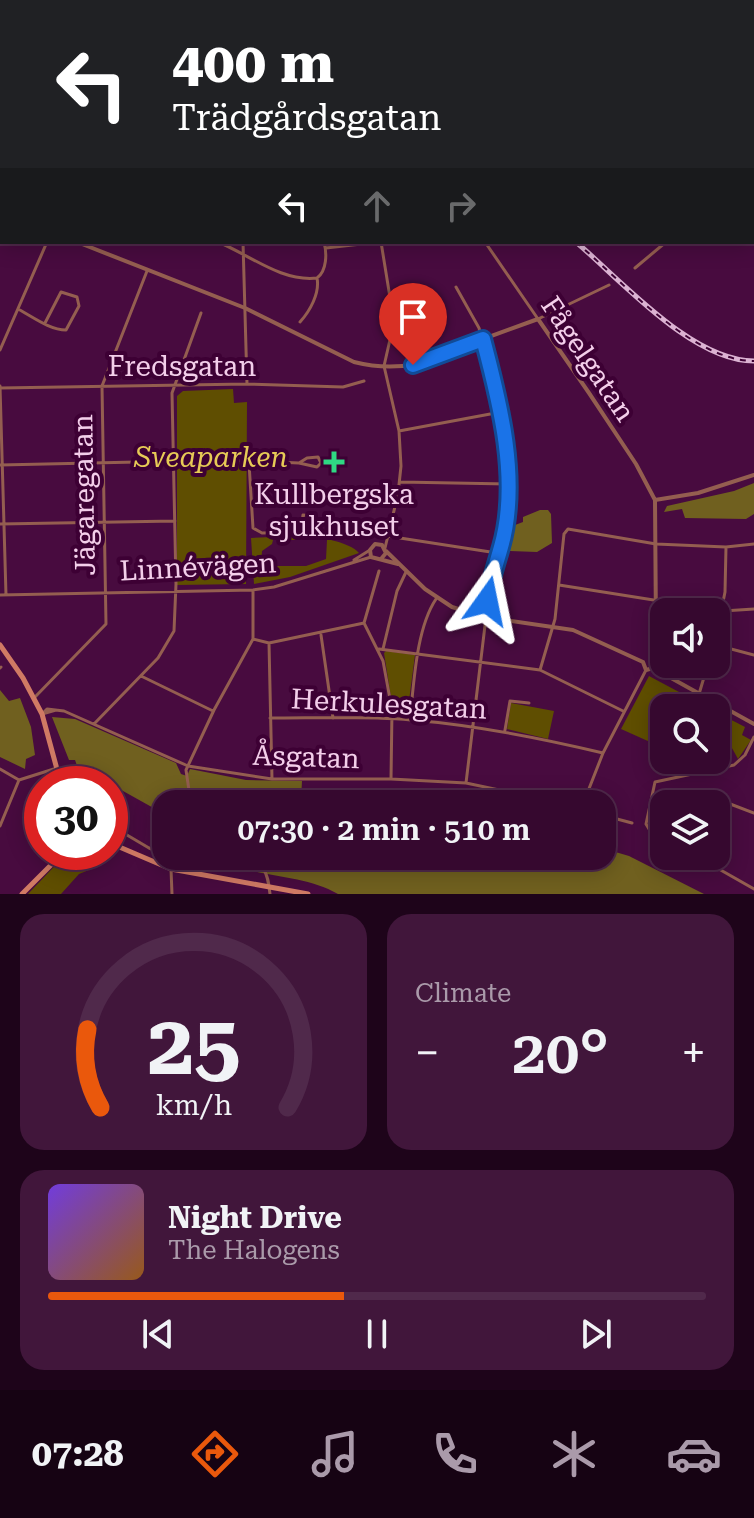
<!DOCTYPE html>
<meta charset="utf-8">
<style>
:root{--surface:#36082f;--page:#41163b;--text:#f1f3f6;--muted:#aa9aaa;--line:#50294b;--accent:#ea580c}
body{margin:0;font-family:"Roboto Serif",serif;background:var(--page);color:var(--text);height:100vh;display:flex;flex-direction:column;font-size:30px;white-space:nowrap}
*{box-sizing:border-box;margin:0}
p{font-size:26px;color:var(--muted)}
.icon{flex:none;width:44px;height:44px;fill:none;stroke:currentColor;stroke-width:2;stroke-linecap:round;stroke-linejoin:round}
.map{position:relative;height:894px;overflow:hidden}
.side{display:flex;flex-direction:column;gap:20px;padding:20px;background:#1e041a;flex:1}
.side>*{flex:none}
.hud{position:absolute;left:0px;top:0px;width:754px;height:244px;box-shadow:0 4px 20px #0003,0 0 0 2px var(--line);background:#202124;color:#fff;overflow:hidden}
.controls{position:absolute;left:650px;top:598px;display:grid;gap:16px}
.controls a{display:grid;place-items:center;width:80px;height:80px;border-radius:16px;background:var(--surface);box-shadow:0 4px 20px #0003,0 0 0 2px var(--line);font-size:40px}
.speed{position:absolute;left:24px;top:766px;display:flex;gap:16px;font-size:40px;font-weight:700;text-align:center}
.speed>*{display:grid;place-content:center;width:104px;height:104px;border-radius:50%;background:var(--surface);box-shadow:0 4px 20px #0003,0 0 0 2px var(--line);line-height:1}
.speed .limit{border:12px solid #d22;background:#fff;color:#111}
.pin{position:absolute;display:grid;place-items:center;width:68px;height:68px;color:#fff;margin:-82px -34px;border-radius:50% 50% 50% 0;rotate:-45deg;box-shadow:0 0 8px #0007}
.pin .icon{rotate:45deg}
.me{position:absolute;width:88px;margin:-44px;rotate:12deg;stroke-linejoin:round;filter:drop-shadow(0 0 6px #0008)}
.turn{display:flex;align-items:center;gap:28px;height:168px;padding:0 40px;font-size:36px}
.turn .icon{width:104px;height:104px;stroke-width:2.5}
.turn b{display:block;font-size:56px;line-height:68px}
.lanes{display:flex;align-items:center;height:76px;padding:0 40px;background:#0003;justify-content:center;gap:40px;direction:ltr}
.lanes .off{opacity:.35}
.big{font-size:60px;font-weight:600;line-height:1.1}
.side .widget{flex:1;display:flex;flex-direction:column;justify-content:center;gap:12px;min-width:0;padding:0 28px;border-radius:24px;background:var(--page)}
.side .dial{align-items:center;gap:0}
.dial svg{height:208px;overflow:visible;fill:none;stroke:var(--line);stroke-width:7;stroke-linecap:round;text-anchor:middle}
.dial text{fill:var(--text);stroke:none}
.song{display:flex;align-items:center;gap:24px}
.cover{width:96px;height:96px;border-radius:12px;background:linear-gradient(135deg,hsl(260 70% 55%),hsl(30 70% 35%))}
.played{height:8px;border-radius:4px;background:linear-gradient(90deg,var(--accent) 45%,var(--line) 45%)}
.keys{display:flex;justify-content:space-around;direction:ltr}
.heat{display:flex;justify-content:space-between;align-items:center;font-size:44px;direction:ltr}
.side .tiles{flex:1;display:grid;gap:20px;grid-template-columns:1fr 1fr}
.widget:last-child{grid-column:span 2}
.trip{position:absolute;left:152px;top:790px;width:464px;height:80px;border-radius:24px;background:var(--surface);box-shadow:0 4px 20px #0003,0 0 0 2px var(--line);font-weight:600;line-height:80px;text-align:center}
.dock{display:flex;height:128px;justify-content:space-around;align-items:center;background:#160313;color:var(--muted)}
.dock .icon{width:56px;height:56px}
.dock .active{color:var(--accent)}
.dock b{font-size:36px;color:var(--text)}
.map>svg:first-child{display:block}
.green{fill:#5f4e01}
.forest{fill:#70601f}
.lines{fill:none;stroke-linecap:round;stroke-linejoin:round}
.minor{stroke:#945e50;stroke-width:3}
.tertiary{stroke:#945e50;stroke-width:4}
.secondary{stroke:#d07a64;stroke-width:5}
.primary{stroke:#ff8f72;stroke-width:5}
.rail-casing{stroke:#dbb2d2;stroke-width:5}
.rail{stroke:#3d0034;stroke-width:2;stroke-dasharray:6;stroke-linecap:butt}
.route-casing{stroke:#114b97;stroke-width:20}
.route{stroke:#1a73e8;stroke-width:14}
.poi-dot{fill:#2fd883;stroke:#3d0034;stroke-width:3}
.labels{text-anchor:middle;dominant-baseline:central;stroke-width:8;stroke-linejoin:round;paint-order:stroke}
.street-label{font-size:28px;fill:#f3ceea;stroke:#3d0034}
.park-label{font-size:28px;font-style:italic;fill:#e7ca56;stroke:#3d0034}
.poi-label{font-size:28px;fill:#f3ceea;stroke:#3d0034}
</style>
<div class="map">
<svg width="754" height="894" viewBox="0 0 754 894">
<rect width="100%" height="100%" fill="#480b3f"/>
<path class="green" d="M233 389 234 403 247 402 246 584 177 585V396L183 391Z
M297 536V540H273L272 544 262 551 261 566H306L326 559 327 540H303V536C317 536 350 542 359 553L290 577 254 584 251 538Z
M386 651 415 655 407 716 396 715 393 710 384 653Z
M649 676 709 708H664V744L659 746 621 729Z
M511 703 554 711 548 739 507 729Z
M716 712 745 727 742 735 751 740 738 759 716 719Z
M68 852H93L99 866 79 874 61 894H28Z"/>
<path class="forest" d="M754 483V514L746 519 685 518 682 509 664 512 667 506 734 491Z
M540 510H548L551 514 552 543 537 552 510 551 506 538 515 525 523 522V517Z
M0 690 9 701 20 698 31 727 35 755 26 759 25 769 0 757Z
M52 717 75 719 176 763 181 774 187 776 190 769 246 780 302 781 301 800 311 804H166V815L89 772 82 780 75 760H69Z
M602 848 629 856 704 894H338C300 872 251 879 213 856H602Z"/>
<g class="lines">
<path class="minor" d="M43 0V2
M88 0V2
M0 18H2
M0 89H2
M0 140H2
M752 171 754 169
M218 242C250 255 281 282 317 278
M243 242 247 384
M381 242 394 322 384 366 399 431 401 466 398 494 385 548
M485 242 538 319 609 285
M326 248 379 242
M635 268 666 242
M456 287 479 328 501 404 508 484 501 548 490 584 466 783
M18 309C33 317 50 330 66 330L79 306 77 297 61 292 45 323
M300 322C310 311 320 293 317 278 327 271 327 253 324 242
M0 350 47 242
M0 386 6 595
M0 388 247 384 343 387 364 381
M399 431 501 412
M249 463 253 528 262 533 312 532 317 526 314 516 303 515 301 532
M0 465 229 460 299 463 307 458 318 457 321 463 317 467 299 463
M400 482 508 484
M0 524 175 521
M387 536 497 553
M354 560 370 550
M379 571 364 623 383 661 392 710 391 779
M559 585 723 611 754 609
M0 595 253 590 274 587 371 557
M321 635 333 718
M716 637 725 592 726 547
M253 639 269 643 364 623
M269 643 272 779
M716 645 754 655
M379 649 540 670 623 711
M383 649 397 591 406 572
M0 668 1 667
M540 670 555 619 564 534 568 529 656 544 726 547 754 544
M141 676 213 711
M699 694 708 664
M35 697 106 624 102 386 147 271
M42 714 47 709 64 711 188 766 272 779H391L466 783 565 804
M42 714 56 710
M270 718C317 718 364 716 411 720 476 725 540 738 603 753
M410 719C414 683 416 629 436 599
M94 724 158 658 174 631 176 584 172 393 201 313
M505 730 510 701 529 703
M0 769 19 780 57 768
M73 781 75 784
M191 804 186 770 214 710 253 639V590
M583 804 603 753 646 670
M687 804 725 802 754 813
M650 806 664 805
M602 815 632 823
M110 825 149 848 166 855
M0 826 19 780
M664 838 649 829 646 824 655 782 734 765 745 755 754 737
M170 856 185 859 202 856
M243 856C266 868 267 869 270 894
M696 856 754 889
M171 869 172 894"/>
<path class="tertiary" d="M317 2 318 0
M0 232 2 231
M77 242 245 308 354 362C374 367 396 368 415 364L538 319 589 393 636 464 655 500 656 631 651 660 654 664 653 668
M655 500 698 493 754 475
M386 551 425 589 452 607 485 617 573 630 643 662
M381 559 386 553 382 545 375 544 370 550 371 557 398 564
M643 662 646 670 653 668
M653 668 754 724"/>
<path class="secondary" d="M0 645 23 678 42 714 61 784
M110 843 171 869 308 894
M22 894 64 852"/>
<path class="primary" d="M227 0 228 2
M219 2 221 0
M0 158 2 157
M0 167H2
M0 223 2 218"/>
<g class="rail-casing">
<path id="rail" d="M480 2 485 0
M0 203 2 202
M576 242C622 281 692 361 754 361"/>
</g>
<use href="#rail" class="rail"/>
</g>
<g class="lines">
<g class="route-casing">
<path id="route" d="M413 365 483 339C500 403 520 481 501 547 496 565 490 582 487 601"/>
</g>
<use href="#route" class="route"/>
</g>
<path class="poi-dot" d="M330 450h8v8h8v8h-8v8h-8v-8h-8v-8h8z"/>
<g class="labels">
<g class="street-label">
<text transform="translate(588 359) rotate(56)">Fågelgatan</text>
<text x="182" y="366">Fredsgatan</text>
<text transform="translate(84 495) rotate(-91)">Jägaregatan</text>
<text transform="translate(198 567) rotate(-3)">Linnévägen</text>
<text transform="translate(389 704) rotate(3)">Herkulesgatan</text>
<text transform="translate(306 757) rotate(2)">Åsgatan</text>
</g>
<g class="park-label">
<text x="211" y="457">Sveaparken</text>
</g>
<g class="poi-label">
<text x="334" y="494">Kullbergska<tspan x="334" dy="32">sjukhuset</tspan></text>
</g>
</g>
</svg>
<div class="controls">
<a><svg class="icon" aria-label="sound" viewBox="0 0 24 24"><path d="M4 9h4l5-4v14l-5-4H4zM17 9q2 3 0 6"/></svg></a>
<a><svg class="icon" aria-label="search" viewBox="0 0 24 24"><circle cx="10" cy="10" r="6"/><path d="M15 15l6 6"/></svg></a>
<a><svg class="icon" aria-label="layers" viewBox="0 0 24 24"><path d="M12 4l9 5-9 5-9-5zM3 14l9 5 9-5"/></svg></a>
</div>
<div class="speed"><div class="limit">30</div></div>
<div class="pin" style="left:413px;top:365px;background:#d93025"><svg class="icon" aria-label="arrive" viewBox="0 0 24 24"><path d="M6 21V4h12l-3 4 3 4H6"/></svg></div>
<svg class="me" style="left:487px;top:601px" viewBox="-20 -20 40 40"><path d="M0-17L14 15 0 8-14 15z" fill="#1a73e8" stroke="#fff" stroke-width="4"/></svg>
<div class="trip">07:30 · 2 min · 510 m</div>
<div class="hud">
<div class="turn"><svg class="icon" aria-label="left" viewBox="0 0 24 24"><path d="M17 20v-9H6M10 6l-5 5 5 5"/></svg><div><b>400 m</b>Trädgårdsgatan</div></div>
<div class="lanes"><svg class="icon" aria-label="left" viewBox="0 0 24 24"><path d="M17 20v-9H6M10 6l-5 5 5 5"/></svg><svg class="icon off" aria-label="ahead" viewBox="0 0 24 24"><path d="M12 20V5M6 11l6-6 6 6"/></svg><svg class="icon off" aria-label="right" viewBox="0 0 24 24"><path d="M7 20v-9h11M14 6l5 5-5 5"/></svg></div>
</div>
</div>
<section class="side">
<div class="tiles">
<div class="widget dial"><svg viewBox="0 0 100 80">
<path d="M14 69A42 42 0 1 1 86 69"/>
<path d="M14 69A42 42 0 0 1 9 39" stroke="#ea580c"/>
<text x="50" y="56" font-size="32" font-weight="700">25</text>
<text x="50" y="72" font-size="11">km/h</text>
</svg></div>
<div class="widget"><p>Climate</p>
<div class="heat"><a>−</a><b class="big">20°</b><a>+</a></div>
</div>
<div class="widget">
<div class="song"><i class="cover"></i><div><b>Night Drive</b><p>The Halogens</p></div></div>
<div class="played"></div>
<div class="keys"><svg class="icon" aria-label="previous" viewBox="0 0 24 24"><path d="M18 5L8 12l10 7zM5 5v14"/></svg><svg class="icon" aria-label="pause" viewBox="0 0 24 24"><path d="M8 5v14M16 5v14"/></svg><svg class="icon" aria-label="next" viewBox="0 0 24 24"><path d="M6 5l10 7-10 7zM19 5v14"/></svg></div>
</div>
</div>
</section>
<nav class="dock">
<b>07:28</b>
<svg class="icon active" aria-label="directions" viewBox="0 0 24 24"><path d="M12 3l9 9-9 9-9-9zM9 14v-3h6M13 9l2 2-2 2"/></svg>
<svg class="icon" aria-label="music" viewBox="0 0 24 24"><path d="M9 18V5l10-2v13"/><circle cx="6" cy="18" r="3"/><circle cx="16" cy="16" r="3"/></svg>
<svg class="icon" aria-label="phone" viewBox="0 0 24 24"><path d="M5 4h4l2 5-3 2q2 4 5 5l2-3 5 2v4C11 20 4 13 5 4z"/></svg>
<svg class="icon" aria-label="climate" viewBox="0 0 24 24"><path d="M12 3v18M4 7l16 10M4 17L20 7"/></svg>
<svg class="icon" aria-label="car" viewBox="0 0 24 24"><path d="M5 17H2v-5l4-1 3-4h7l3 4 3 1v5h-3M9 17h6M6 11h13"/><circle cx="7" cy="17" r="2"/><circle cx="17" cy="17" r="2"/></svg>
</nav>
